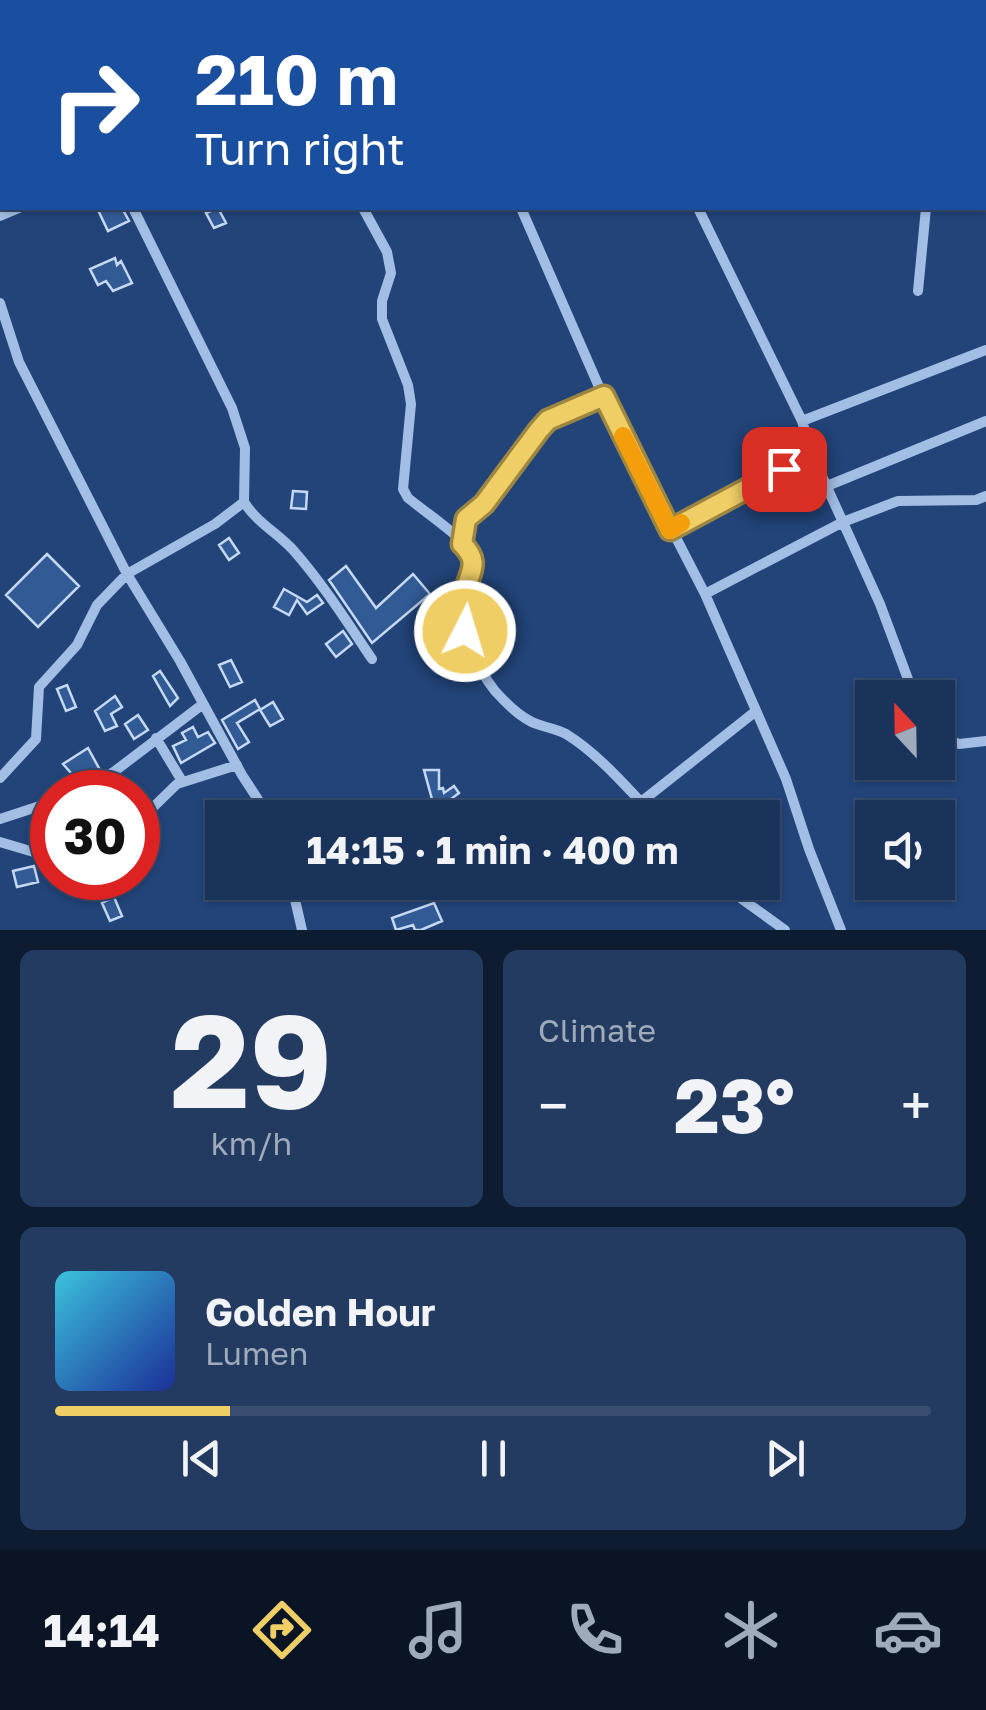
<!DOCTYPE html>
<meta charset="utf-8">
<style>
:root{--surface:#1a335b;--page:#233b61;--text:#f1f3f6;--muted:#9faabb;--line:#384e71;--accent:#f0ce66}
body{margin:0;font-family:"Golos Text",sans-serif;background:var(--page);color:var(--text);height:100vh;display:flex;flex-direction:column;font-size:38px;white-space:nowrap}
*{box-sizing:border-box;margin:0}
p{font-size:32px;color:var(--muted)}
.icon{flex:none;width:55px;height:55px;fill:none;stroke:currentColor;stroke-width:2;stroke-linecap:round;stroke-linejoin:round}
.map{position:relative;height:930px;overflow:hidden}
.side{display:flex;flex-direction:column;gap:20px;padding:20px;background:#0e1c32;flex:1}
.side>*{flex:none}
.top-card{position:absolute;left:0px;top:0px;width:988px;height:210px;box-shadow:0 2px 8px #0004,0 0 0 2px var(--line);background:#1a4fa0;color:#fff;overflow:hidden}
.needle{width:65px;rotate:338deg}
.fabs{position:absolute;left:855px;top:680px;display:grid;gap:20px}
.fabs a{display:grid;place-items:center;width:100px;height:100px;border-radius:0px;background:var(--surface);box-shadow:0 2px 8px #0004,0 0 0 2px var(--line);font-size:50px}
.speed{position:absolute;left:30px;top:770px;display:flex;gap:20px;font-size:50px;font-weight:700;text-align:center}
.speed>*{display:grid;place-content:center;width:130px;height:130px;border-radius:50%;background:var(--surface);box-shadow:0 2px 8px #0004,0 0 0 2px var(--line);line-height:1}
.speed .limit{border:15px solid #d22;background:#fff;color:#111}
.pin{position:absolute;display:grid;place-items:center;width:85px;height:85px;color:#fff;margin:-42px;border-radius:20px;box-shadow:0 5px 15px #0006}
.me{position:absolute;width:110px;margin:-55px;rotate:5deg;stroke-linejoin:round;filter:drop-shadow(0 0 8px #0008)}
.turn{display:flex;align-items:center;gap:35px;height:210px;padding:0 30px;font-size:45px}
.turn .icon{width:130px;height:130px;stroke-width:2.5}
.turn b{display:block;font-size:70px;line-height:85px}
.big{font-size:75px;font-weight:700;line-height:1.1}
.side .widget{flex:1;display:flex;flex-direction:column;justify-content:center;gap:15px;min-width:0;padding:0 35px;border-radius:15px;background:var(--page)}
.side .dial{align-items:center;gap:0}
.dial b{font-size:130px;line-height:1}
.song{display:flex;align-items:center;gap:30px}
.cover{width:120px;height:120px;border-radius:15px;background:linear-gradient(135deg,hsl(190 70% 55%),hsl(230 70% 35%))}
.played{height:10px;border-radius:5px;background:linear-gradient(90deg,var(--accent) 20%,var(--line) 20%)}
.keys{display:flex;justify-content:space-around;direction:ltr}
.heat{display:flex;justify-content:space-between;align-items:center;font-size:55px;direction:ltr}
.side .tiles{flex:1;display:grid;gap:20px;grid-template-columns:1fr 1fr}
.widget:last-child{grid-column:span 2}
.trip{position:absolute;left:205px;top:800px;width:575px;height:100px;border-radius:0px;background:var(--surface);box-shadow:0 2px 8px #0004,0 0 0 2px var(--line);font-weight:700;line-height:100px;text-align:center}
.menu{display:flex;height:160px;justify-content:space-around;align-items:center;background:#0a1424;color:var(--muted)}
.menu .icon{width:70px;height:70px}
.menu .active{color:var(--accent)}
.menu b{font-size:45px;color:var(--text)}
.map>svg:first-child{display:block}
.building{fill:#325b96;stroke:#c6d9f4;stroke-width:2.5}
.lines{fill:none;stroke-linecap:round;stroke-linejoin:round}
.street{stroke:#a3bee4;stroke-width:10}
.route-casing{stroke:#9c8642;stroke-width:25}
.route{stroke:#f0ce66;stroke-width:18}
.slow{stroke:#f59e0b;stroke-width:18}
</style>
<div class="map">
<svg width="986" height="930" viewBox="0 0 986 930">
<rect width="100%" height="100%" fill="#224479"/>
<path class="building" d="M97 208H122L129 221 108 231Z
M218 208 226 223 214 228 206 213Z
M115 258 117 265 121 261 132 283 113 291 106 281 98 285 90 269Z
M293 491 307 492 306 509 291 508Z
M229 538 239 553 229 560 219 545Z
M47 554 79 586 38 627 6 595Z
M346 566 376 608 413 574 430 594 372 643 329 580Z
M284 589 307 602 317 595 323 603 307 614 297 600 289 615 274 607Z
M343 631 352 644 336 657 326 644Z
M231 660 242 682 230 687 219 665Z
M160 671 178 698 170 706 153 676Z
M67 685 76 707 66 711 57 689Z
M115 696 122 707 111 714 117 726 105 731 95 711Z
M255 700 260 709 237 723 249 742 238 749 222 720Z
M273 702 283 719 270 726 260 710Z
M138 715 148 730 134 739 125 724Z
M193 727 198 737 208 732 215 743 181 763 173 746 186 740 182 733Z
M88 748 100 770 79 782 63 764Z
M424 770H439V789L443 788 444 793 454 786 459 793 447 802 449 813 435 818H411L409 810 433 803Z
M34 866 38 882 17 887 13 871Z
M114 897 122 916 110 921 102 903Z
M434 903 442 921 421 930H415L413 925 396 930 392 918Z"/>
<g class="lines">
<path class="street" d="M235 0V2
M425 0 426 2
M602 0 603 2
M347 2 352 0
M493 2 498 0
M642 2 647 0
M799 2 804 0
M945 2V0
M985 111H986
M133 208 232 408 245 448 244 502
M363 208 387 252 391 273 382 301V319L408 385 411 404 403 489 408 498C425 512 462 536 471 554 479 571 465 581 464 598 462 630 475 666 495 691 504 701 517 714 530 721 541 727 555 728 566 734 600 755 628 789 656 818
M521 208 603 396 705 594 786 779 809 849 841 930
M698 208 802 421 812 454 880 604 915 698
M0 216 19 208
M918 291 926 208
M0 303 19 362 127 574 180 661 242 775 270 818
M802 421 986 350
M827 486 986 421
M670 529 812 454
M462 544 467 519 484 504 539 429 549 420 603 396
M705 594 843 522 898 501 976 500 986 496
M938 735 959 744 986 741
M156 738 182 781
M0 778 36 739 39 687 77 645 97 605 127 574 215 524 244 502C257 523 278 533 294 551 323 584 347 622 372 659
M80 792 115 771 203 704
M641 802 756 711
M0 819 52 802
M138 822 177 784 237 765
M0 842 37 853 52 852
M291 882 302 930
M718 882 785 930"/>
</g>
<g class="lines">
<g class="route-casing">
<path id="route" d="M465 631C465 620 463 608 464 597 467 574 483 564 462 544L466 519 484 504 539 430 548 420 604 396 670 530 784 469"/>
</g>
<use href="#route" class="route"/>
<path class="slow" d="M623 436 670 530 681 523"/>
</g>
</svg>
<div class="fabs">
<a><svg class="needle" viewBox="-14 -14 28 28"><path d="M0-13l5 13h-10z" fill="#e53935"/><path d="M0 13l5-13h-10z" fill="#9faabb"/></svg></a>
<a><svg class="icon" aria-label="sound" viewBox="0 0 24 24"><path d="M4 9h4l5-4v14l-5-4H4zM17 9q2 3 0 6"/></svg></a>
</div>
<div class="speed"><div class="limit">30</div></div>
<div class="pin" style="left:784px;top:469px;background:#d93025"><svg class="icon" aria-label="arrive" viewBox="0 0 24 24"><path d="M6 21V4h12l-3 4 3 4H6"/></svg></div>
<svg class="me" style="left:465px;top:631px" viewBox="-20 -20 40 40"><circle r="17" fill="#f0ce66" stroke="#fff" stroke-width="3"/><path d="M0-11L8 9 0 5-8 9z" fill="#fff"/></svg>
<div class="trip">14:15 · 1 min · 400 m</div>
<div class="top-card">
<div class="turn"><svg class="icon" aria-label="right" viewBox="0 0 24 24"><path d="M7 20v-9h11M14 6l5 5-5 5"/></svg><div><b>210 m</b>Turn right</div></div>
</div>
</div>
<section class="side">
<div class="tiles">
<div class="widget dial"><b>29</b><p>km/h</p></div>
<div class="widget"><p>Climate</p>
<div class="heat"><a>−</a><b class="big">23°</b><a>+</a></div>
</div>
<div class="widget">
<div class="song"><i class="cover"></i><div><b>Golden Hour</b><p>Lumen</p></div></div>
<div class="played"></div>
<div class="keys"><svg class="icon" aria-label="previous" viewBox="0 0 24 24"><path d="M18 5L8 12l10 7zM5 5v14"/></svg><svg class="icon" aria-label="pause" viewBox="0 0 24 24"><path d="M8 5v14M16 5v14"/></svg><svg class="icon" aria-label="next" viewBox="0 0 24 24"><path d="M6 5l10 7-10 7zM19 5v14"/></svg></div>
</div>
</div>
</section>
<nav class="menu">
<b>14:14</b>
<svg class="icon active" aria-label="directions" viewBox="0 0 24 24"><path d="M12 3l9 9-9 9-9-9zM9 14v-3h6M13 9l2 2-2 2"/></svg>
<svg class="icon" aria-label="music" viewBox="0 0 24 24"><path d="M9 18V5l10-2v13"/><circle cx="6" cy="18" r="3"/><circle cx="16" cy="16" r="3"/></svg>
<svg class="icon" aria-label="phone" viewBox="0 0 24 24"><path d="M5 4h4l2 5-3 2q2 4 5 5l2-3 5 2v4C11 20 4 13 5 4z"/></svg>
<svg class="icon" aria-label="climate" viewBox="0 0 24 24"><path d="M12 3v18M4 7l16 10M4 17L20 7"/></svg>
<svg class="icon" aria-label="car" viewBox="0 0 24 24"><path d="M5 17H2v-5l4-1 3-4h7l3 4 3 1v5h-3M9 17h6M6 11h13"/><circle cx="7" cy="17" r="2"/><circle cx="17" cy="17" r="2"/></svg>
</nav>
